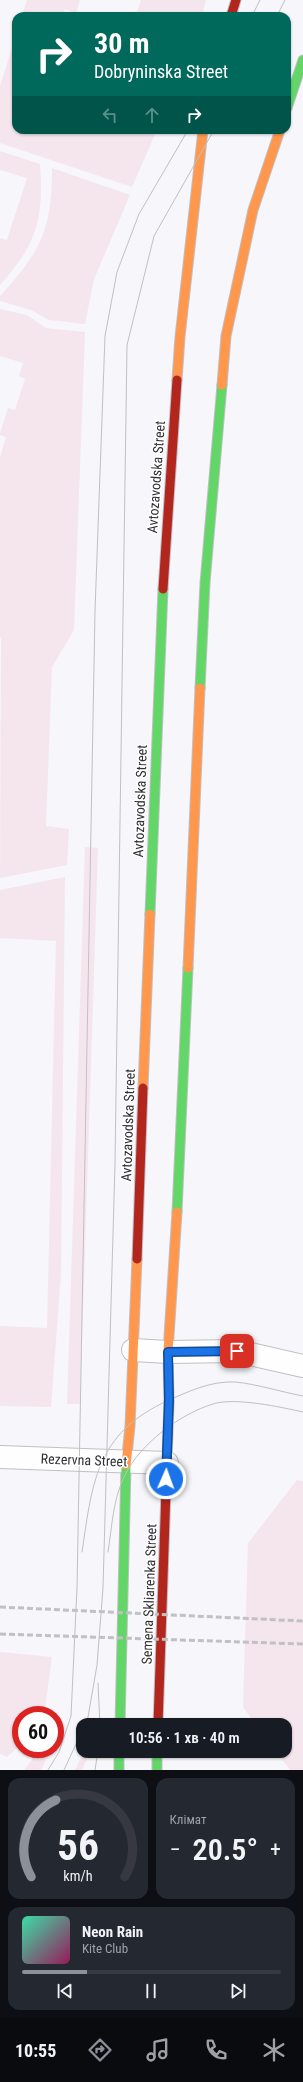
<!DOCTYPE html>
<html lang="uk">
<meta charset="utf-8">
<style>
:root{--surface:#171b24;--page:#242831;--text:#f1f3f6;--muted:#9ea1a6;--line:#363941;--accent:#8c9099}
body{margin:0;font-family:"Roboto Condensed",sans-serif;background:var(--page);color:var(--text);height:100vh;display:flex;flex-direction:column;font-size:15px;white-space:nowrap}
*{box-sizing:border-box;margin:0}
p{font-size:13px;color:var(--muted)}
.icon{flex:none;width:22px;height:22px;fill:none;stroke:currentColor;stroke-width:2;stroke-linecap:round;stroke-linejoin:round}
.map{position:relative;height:1770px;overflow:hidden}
.details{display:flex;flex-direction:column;gap:8px;padding:8px;background:#0d0f14;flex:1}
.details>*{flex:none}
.top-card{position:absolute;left:12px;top:12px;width:279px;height:122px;border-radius:12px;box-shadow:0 1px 3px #0004;background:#00695c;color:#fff;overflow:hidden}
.speed{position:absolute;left:12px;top:1706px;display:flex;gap:8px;font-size:20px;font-weight:700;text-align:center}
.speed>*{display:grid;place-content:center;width:52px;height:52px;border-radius:50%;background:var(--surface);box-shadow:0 1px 3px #0004;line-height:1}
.speed .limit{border:6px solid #d22;background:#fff;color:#111}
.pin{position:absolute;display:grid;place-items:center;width:34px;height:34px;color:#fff;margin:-17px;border-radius:8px;box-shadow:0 2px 6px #0006}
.me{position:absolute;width:44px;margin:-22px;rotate:2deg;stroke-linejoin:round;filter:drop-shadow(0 0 3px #0008)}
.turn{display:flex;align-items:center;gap:14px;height:84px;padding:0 16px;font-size:18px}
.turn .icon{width:52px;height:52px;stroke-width:2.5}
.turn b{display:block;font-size:28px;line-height:34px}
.lanes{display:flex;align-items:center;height:38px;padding:0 16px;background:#0003;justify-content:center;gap:20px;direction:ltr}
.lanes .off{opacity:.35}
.big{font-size:30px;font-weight:600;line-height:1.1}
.details .widget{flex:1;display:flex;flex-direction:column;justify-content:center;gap:6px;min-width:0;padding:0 14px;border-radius:12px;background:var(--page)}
.details .dial{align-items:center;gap:0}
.dial svg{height:104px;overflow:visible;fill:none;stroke:var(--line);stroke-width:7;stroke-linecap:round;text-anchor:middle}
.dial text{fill:var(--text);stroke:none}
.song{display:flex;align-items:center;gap:12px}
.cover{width:48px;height:48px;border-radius:6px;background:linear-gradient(135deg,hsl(160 70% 55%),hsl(330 70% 35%))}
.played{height:4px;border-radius:2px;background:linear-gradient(90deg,var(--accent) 25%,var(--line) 25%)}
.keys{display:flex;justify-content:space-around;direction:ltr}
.heat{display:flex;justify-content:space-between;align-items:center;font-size:22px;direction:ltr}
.details .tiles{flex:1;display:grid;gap:8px;grid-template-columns:1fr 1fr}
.widget:last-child{grid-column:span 2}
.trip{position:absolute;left:76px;top:1718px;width:216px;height:40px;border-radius:12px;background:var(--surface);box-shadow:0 1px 3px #0004;font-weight:600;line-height:40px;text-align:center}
.tabs{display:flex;height:64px;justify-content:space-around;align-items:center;background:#090b0e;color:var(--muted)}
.tabs .icon{width:28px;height:28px}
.tabs .current{color:var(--accent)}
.tabs b{font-size:18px;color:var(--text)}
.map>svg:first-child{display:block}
.green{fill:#f5e6ed}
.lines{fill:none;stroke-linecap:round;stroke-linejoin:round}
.street-casing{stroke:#c0bfc4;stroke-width:24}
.fast-casing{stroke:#c0bfc4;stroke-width:11}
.slow-casing{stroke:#c0bfc4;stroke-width:11}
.jam-casing{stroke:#c0bfc4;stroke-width:11}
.street{stroke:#fefefe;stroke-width:22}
.fast{stroke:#63d668;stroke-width:9}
.slow{stroke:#ff974d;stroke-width:9}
.jam{stroke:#b3261e;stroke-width:9}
.tram{stroke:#c1c1c2;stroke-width:1}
.rail{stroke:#c1c1c2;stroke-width:3;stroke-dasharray:6 3;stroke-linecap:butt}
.route-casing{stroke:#114b97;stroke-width:10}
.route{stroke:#1a73e8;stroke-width:7}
.labels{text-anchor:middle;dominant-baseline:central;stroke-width:3;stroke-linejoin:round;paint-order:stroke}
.street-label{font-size:14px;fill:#303035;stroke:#fff}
</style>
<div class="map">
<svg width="303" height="1770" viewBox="0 0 303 1770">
<rect width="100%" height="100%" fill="#f6f6fb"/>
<path class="green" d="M27 0H80L76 13 65 9 62 16H22Z
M141 0H206L202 16H136Z
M16 35V130H157L132 187 0 143V86Z
M0 151 40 164C44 218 37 244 0 285V238L7 240 27 178 0 170Z
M52 168 130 195 94 279 85 324 49 320 31 310 0 301V296C41 251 52 230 52 168Z
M0 309 27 315 46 328 85 332 74 630 52 667 46 826 69 829 67 865 0 878 1 638 0 637V457L6 437 0 435V433L8 408 15 410 25 379 19 376 23 363 0 356Z
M85 847 98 848 80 1404H67Z
M65 877 61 1274 51 1407 0 1406V1326L47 1328 56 941 0 938V890Z
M297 1480 303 1481V1770H290L276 1751H285V1725H256L243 1707 248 1543Z
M0 1652 52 1657 44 1715H21V1744L7 1757 0 1754Z
M40 1749H52L41 1770H24Z
M84 1751H90L82 1770H75Z"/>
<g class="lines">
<g class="street-casing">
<path id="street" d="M133 1350 168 1352 237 1351 303 1366
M0 1457 167 1463"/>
</g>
<g class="fast-casing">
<path id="fast" d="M287 108 303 60
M200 688 205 583 222 385
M150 914 163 589
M177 1212 188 968
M120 1725 126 1465
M119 1751V1770
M157 1751V1770"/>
</g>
<g class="slow-casing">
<path id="slow" d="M177 380 180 337 203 130
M222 385 226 336 253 210 280 130
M188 968 200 688
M143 1088 150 914
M169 1402 168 1352 177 1212
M126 1465 130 1426 137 1259"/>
</g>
<g class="jam-casing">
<path id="jam" d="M231 16 236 0
M163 589 177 380
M137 1259 143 1088
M158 1725 169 1402"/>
</g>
<use href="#street" class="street"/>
<use href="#fast" class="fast"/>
<use href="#slow" class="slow"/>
<use href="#jam" class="jam"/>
<path class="tram" d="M252 16 260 0
M277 16 285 0
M82 1552C93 1477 97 1430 176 1397 194 1389 214 1381 235 1382 257 1384 281 1392 303 1396
M108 1552C112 1527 113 1498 125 1475 140 1444 180 1414 213 1404 234 1397 281 1407 303 1412
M98 1683 100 1725
M85 1725 88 1717 97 1665 103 1588 115 1163 127 345 154 236 214 130
M48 1770 59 1752 71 1716 77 1588 95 611 105 336 117 272 139 214 188 130
M64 1770 83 1729
M95 1770 98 1751"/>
<path class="rail" d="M0 1607 303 1621
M0 1634 303 1644"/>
</g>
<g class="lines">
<g class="route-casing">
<path id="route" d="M166 1479 169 1399 168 1352 237 1351"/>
</g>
<use href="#route" class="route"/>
</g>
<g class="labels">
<g class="street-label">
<text transform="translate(156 477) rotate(-86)">Avtozavodska Street</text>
<text transform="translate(140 801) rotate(-88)">Avtozavodska Street</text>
<text transform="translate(128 1125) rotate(-88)">Avtozavodska Street</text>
<text transform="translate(84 1460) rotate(2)">Rezervna Street</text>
<text transform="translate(149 1594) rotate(-88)">Semena Skliarenka Street</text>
</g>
</g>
</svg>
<div class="speed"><div class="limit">60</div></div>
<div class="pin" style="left:237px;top:1351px;background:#d93025"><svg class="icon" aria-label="arrive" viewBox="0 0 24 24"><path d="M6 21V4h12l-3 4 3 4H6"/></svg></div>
<svg class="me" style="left:166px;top:1479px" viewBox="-20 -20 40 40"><circle r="17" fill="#1a73e8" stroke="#fff" stroke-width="3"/><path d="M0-11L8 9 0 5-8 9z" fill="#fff"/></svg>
<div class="trip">10:56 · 1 хв · 40 m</div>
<div class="top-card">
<div class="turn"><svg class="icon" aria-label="right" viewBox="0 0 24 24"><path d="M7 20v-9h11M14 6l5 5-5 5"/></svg><div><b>30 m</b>Dobryninska Street</div></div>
<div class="lanes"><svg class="icon off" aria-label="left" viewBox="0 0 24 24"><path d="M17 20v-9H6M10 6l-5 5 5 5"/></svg><svg class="icon off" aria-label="ahead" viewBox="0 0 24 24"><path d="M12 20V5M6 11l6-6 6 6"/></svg><svg class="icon" aria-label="right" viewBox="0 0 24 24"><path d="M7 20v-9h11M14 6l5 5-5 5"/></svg></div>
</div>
</div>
<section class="details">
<div class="tiles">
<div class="widget dial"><svg viewBox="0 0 100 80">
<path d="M14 69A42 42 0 1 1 86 69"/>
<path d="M14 69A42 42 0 0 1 33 10" stroke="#8c9099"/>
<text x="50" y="56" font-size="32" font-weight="700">56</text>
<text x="50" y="72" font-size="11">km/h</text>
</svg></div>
<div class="widget"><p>Клімат</p>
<div class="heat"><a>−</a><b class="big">20.5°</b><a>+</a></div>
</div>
<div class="widget">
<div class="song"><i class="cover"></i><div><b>Neon Rain</b><p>Kite Club</p></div></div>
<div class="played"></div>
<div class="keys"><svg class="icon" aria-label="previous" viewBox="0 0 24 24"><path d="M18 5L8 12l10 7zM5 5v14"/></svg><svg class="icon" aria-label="pause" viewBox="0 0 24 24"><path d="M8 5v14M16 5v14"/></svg><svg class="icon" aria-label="next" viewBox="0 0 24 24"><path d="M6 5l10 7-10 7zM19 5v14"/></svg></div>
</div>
</div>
</section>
<nav class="tabs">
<b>10:55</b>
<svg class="icon current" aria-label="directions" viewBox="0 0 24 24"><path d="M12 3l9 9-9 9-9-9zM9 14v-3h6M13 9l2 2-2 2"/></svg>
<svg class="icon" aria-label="music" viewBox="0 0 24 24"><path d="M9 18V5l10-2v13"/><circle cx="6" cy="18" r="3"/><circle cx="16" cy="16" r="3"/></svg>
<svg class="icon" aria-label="phone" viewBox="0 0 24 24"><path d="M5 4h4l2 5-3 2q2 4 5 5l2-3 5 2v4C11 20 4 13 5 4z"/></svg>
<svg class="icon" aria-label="climate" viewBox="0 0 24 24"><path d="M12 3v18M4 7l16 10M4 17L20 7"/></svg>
</nav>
